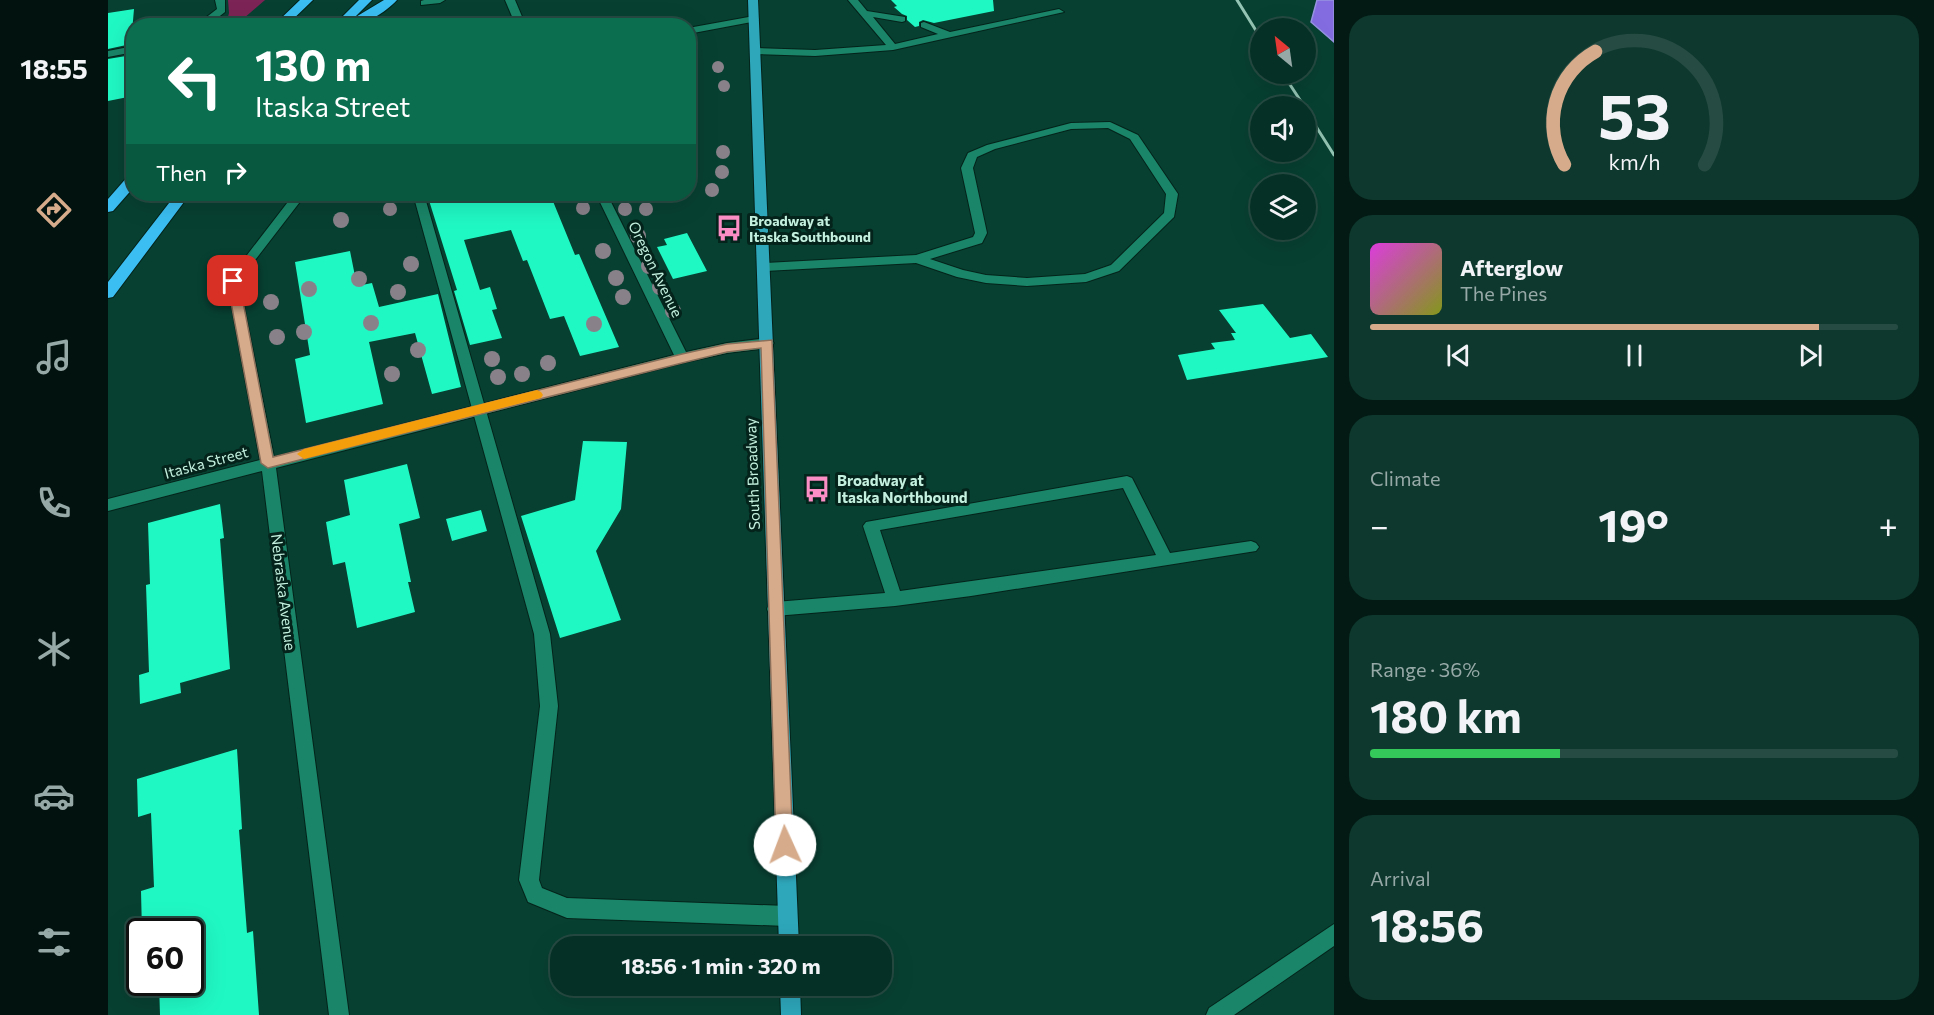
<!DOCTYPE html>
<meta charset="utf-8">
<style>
:root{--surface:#053025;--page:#0e382d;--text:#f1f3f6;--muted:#97a9a7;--line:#264b42;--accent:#d6ab8b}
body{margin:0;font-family:Commissioner,sans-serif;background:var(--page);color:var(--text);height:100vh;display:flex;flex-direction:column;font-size:22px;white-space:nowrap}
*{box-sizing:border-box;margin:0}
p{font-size:20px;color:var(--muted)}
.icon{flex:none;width:33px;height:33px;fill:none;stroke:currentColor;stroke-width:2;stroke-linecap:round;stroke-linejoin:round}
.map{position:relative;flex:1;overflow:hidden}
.panel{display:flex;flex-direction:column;gap:15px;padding:15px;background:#031a14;width:600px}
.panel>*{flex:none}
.hud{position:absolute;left:18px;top:18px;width:570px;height:183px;border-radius:24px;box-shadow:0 6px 24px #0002,0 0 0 2px var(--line);background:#0b6e4f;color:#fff;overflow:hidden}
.needle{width:39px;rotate:331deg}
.controls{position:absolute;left:1142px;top:18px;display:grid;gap:12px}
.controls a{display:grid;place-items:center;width:66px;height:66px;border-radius:50%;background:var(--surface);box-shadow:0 6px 24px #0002,0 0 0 2px var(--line);font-size:30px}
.speed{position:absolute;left:18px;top:918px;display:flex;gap:12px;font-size:30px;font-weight:700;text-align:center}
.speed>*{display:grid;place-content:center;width:78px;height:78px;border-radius:50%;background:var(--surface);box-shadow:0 6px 24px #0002,0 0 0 2px var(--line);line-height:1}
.speed .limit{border:3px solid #111;border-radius:9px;background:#fff;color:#111}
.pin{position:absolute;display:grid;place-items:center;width:51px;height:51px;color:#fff;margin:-26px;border-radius:12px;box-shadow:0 3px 9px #0006}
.me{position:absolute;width:66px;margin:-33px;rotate:358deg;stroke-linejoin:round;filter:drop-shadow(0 0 4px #0008)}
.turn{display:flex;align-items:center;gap:21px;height:126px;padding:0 30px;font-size:27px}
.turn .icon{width:78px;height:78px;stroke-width:2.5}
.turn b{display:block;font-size:42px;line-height:51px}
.then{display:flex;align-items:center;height:57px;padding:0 30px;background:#0003;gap:12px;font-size:22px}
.big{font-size:45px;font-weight:700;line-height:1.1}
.panel .tile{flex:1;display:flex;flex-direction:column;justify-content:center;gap:9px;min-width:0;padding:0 21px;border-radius:24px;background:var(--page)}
.panel .dial{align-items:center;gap:0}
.dial svg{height:156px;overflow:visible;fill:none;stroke:var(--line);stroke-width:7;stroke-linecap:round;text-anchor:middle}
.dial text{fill:var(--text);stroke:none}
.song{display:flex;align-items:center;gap:18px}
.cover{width:72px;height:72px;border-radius:9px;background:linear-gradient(135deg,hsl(300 70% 55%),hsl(70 70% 35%))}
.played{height:6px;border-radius:3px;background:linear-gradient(90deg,var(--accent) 85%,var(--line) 85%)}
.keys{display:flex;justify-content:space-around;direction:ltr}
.heat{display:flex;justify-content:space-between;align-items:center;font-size:33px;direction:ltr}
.charge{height:9px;border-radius:4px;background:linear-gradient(90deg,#34c759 36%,var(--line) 0)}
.trip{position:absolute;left:442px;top:936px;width:342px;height:60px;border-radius:24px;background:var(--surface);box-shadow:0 6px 24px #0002,0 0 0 2px var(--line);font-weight:700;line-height:60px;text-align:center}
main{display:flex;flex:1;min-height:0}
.menu{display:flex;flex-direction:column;width:108px;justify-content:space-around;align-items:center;background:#02130f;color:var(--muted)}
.menu .icon{width:42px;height:42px}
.menu .selected{color:var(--accent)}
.menu b{font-size:27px;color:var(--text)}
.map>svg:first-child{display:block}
.green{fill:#7c2455}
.water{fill:#836ce0;stroke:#9694e0;stroke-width:1.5}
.building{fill:#20f8c4}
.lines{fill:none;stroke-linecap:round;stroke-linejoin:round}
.lane-casing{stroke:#04231a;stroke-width:2}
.street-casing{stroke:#04231a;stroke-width:2}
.primary-casing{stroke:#04231a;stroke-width:2}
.highway-casing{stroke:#04231a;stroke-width:2}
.lane{fill:#1a8568;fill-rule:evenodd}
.street{fill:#1a8568;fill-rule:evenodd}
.primary{fill:#2ea7bb;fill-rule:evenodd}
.highway{fill:#3bbef2;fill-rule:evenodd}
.rail{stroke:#94c4b3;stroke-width:3}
.tree{fill:#89818a}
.route{fill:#d6ab8b;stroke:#8b6f5a;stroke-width:1.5}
.slow{fill:#f59e0b}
.labels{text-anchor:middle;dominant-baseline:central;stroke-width:6;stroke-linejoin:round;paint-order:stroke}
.far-poi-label{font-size:14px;font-weight:bold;fill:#c3f0df;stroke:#04231a;text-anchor:start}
.street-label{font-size:15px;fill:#c3f0df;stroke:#04231a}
.poi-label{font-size:15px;font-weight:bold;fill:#c3f0df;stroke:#04231a;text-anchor:start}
</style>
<main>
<nav class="menu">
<b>18:55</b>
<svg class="icon selected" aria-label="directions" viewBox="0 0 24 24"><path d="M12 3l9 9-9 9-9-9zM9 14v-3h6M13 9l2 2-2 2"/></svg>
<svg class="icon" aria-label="music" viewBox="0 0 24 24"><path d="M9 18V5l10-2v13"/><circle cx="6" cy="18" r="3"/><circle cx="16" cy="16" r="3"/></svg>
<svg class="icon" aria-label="phone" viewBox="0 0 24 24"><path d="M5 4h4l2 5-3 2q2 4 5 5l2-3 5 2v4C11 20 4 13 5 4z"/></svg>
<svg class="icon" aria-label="climate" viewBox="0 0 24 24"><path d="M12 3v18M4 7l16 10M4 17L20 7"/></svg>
<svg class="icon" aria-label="car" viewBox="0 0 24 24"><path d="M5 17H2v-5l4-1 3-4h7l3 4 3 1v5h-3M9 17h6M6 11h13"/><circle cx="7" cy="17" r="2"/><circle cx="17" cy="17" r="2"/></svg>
<svg class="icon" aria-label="filters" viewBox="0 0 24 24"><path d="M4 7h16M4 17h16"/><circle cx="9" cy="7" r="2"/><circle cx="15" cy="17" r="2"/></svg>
</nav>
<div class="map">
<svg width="1226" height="1015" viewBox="0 0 1226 1015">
<rect width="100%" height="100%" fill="#074031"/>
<path class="green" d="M120 0H157L128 25H118L121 13Z"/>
<path class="water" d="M1209 0H1226V42L1203 22Z"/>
<path class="building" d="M783 0H885L886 11 826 23 815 20 811 22V26L807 27 799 20V16L794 14 786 7 789 6Z
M26 9 23 44 0 49V13Z
M24 55 25 96 0 101V59Z
M319 194H442L467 255 471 254 511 347 472 356 456 316 442 319 419 260 415 261 403 230 356 240 372 290 382 287 389 309 384 310 394 338 362 345 346 291 349 290Z
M579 233 599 271 565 279 549 247 559 245 556 239Z
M242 251 249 286 264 283 271 307 330 294 353 387 324 394 307 333 261 342 275 404 198 423 187 359 202 355 187 262Z
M1155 304 1182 338 1203 334 1220 357 1079 380 1070 355 1107 349 1103 343 1127 340 1123 333H1128L1111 310Z
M475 441 519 442 513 509 488 551 513 620 452 638 413 516 467 500Z
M299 464 312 518 291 524 303 582H300L307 612 249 628 237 562 225 565 218 522 242 515 236 480Z
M112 504 116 538 112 539 122 669 72 683 73 693 32 704 31 675 41 672 38 585 42 584 40 523Z
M373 510 379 531 344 541 338 519Z
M129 749 134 829 131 830 139 933 145 931 151 1015H52L51 982H82V932H34L33 891 46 887 43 813 30 817 29 779Z"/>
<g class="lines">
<g class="lane-casing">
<path id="lane" d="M740 0H750L759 11 797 17V21L794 22 765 17 787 44 830 34 813 27V23L816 22 842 32 951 9 956 12 785 50 707 56 647 54 642 51 647 48 707 50 778 45Z
M1002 122 1030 135 1070 194 1066 217 1011 271 978 282 919 286 878 283 849 277 808 263 657 271 651 267 657 263 808 255 865 237 867 233 853 168 860 153 879 145 963 123ZM1000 128 1022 139 1058 194 1056 213 1003 265 977 274 919 278 878 275 855 270 822 259 874 243 879 233 865 168 869 157 887 149 963 129Z
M305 194H316L442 634 450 706 431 880 434 888 459 898 679 906 686 909 689 916 686 923 679 926 459 918 420 902 411 880 432 706 426 634Z
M1019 476 1024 478 1062 553 1143 541 1148 543 1151 547 1148 551 863 596 787 606 667 616 661 614 659 609 661 604 667 602 777 593 755 526 758 522ZM1015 488 1048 555 792 591 772 530Z"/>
</g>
<g class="street-casing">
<path id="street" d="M107 0H117V12L99 26H87L109 9Z
M316 0H337L332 3 313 5V1Z
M397 0H407L418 26H408Z
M646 16 651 19 649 21 580 34V28Z
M26 46V52L0 57V51Z
M186 194H198L131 281 166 457 566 355 488 194H499L578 352 619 343 659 338 666 343 659 348 619 353 574 363 168 468 241 1015H221L154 471 0 511V499L152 460 119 281Z
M1226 924V946L1126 1015H1098L1101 1008Z"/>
</g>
<g class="primary-casing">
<path id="primary" d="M640 0H650L691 946H671Z
M672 986H692L693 1015H673Z"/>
</g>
<g class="highway-casing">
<path id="highway" d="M192 0H205L178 26H165Z
M251 0H264L246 18 276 0H289C275 15 251 29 231 24V20Z
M26 174V187L5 211 0 212V199L21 175Z
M68 194H82L5 297 0 298V282Z"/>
</g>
<use href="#lane" class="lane"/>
<use href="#street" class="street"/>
<use href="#primary" class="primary"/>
<use href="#highway" class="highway"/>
<path class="rail" d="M1129 0 1152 37
M1175 74 1196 106
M1197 109 1226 155"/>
</g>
<g class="tree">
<circle cx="610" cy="67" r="6"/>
<circle cx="616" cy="86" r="6"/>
<circle cx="615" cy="152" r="7"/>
<circle cx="614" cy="172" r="7"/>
<circle cx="604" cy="190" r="7"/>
<circle cx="475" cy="208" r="7"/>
<circle cx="282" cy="209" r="7"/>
<circle cx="517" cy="209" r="7"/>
<circle cx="538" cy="209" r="7"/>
<circle cx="233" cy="220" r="8"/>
<circle cx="530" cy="236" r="8"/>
<circle cx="495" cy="251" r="8"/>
<circle cx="303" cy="264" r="8"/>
<circle cx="541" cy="266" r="8"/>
<circle cx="508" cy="278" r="8"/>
<circle cx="251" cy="279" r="8"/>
<circle cx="552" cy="287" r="8"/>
<circle cx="201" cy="289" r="8"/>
<circle cx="290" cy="292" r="8"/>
<circle cx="515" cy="297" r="8"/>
<circle cx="163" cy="302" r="8"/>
<circle cx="565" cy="311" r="8"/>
<circle cx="263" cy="323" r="8"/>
<circle cx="486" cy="324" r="8"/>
<circle cx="196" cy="332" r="8"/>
<circle cx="169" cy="337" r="8"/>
<circle cx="310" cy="350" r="8"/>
<circle cx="384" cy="359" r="8"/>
<circle cx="440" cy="363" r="8"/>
<circle cx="284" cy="374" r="8"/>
<circle cx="414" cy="374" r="8"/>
<circle cx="390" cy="377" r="8"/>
</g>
<path class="route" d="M125 277 131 281 165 457 574 354 619 344 664 340 685 845 683 851 677 853 671 851 668 845 653 348 619 352 574 363 160 468 153 463 119 281Z"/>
<path class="slow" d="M429 390 433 392 435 395 433 398 196 459 189 454 196 449Z"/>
<defs>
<g id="bus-bare" transform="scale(2.07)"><path d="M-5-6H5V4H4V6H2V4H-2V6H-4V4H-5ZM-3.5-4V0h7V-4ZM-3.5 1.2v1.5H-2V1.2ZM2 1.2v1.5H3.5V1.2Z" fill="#fb8fc5" stroke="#04231a" stroke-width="2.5" paint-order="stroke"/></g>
</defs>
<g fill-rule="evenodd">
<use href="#bus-bare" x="621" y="228"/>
<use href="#bus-bare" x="709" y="489"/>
</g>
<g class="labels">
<g class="far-poi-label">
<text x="641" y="220">Broadway at<tspan x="641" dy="16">Itaska Southbound</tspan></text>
</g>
<g class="street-label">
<text transform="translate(548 269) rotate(64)">Oregon Avenue</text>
<text transform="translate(98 462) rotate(-15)">Itaska Street</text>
<text transform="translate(644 474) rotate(-92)">South Broadway</text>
<text transform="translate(176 592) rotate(83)">Nebraska Avenue</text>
</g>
<g class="poi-label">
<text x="729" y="480">Broadway at<tspan x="729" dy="17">Itaska Northbound</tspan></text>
</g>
</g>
</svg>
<div class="controls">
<a><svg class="needle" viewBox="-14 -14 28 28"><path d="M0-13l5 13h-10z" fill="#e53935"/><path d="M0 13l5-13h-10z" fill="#97a9a7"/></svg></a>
<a><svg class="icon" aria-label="sound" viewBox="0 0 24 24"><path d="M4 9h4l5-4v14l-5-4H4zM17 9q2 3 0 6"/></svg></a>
<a><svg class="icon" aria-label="layers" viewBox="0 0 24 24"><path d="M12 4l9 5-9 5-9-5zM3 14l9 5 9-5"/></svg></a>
</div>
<div class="speed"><div class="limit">60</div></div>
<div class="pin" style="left:125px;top:281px;background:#d93025"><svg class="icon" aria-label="arrive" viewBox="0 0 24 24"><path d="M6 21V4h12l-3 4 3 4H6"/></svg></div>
<svg class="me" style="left:677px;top:845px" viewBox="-20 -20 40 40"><circle r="19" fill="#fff"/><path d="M0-13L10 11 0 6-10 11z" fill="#d6ab8b"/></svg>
<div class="trip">18:56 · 1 min · 320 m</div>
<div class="hud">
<div class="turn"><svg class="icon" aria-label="left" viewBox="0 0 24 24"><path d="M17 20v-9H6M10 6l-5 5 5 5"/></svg><div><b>130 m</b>Itaska Street</div></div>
<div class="then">Then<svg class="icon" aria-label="right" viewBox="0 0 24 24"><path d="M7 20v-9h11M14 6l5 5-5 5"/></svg></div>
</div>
</div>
<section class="panel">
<div class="tile dial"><svg viewBox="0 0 100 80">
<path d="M14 69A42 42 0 1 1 86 69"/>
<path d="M14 69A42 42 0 0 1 30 11" stroke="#d6ab8b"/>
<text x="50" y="56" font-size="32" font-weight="700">53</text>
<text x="50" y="72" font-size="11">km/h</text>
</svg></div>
<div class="tile">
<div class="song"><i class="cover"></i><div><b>Afterglow</b><p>The Pines</p></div></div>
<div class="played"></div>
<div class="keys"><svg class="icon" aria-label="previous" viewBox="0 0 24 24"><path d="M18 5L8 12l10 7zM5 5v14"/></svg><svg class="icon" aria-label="pause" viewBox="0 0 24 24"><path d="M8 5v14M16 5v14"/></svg><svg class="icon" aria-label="next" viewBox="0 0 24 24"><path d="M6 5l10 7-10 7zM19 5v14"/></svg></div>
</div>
<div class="tile"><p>Climate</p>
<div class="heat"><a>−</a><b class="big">19°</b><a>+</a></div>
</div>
<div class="tile"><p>Range · 36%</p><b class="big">180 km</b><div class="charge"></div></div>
<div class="tile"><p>Arrival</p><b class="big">18:56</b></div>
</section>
</main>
